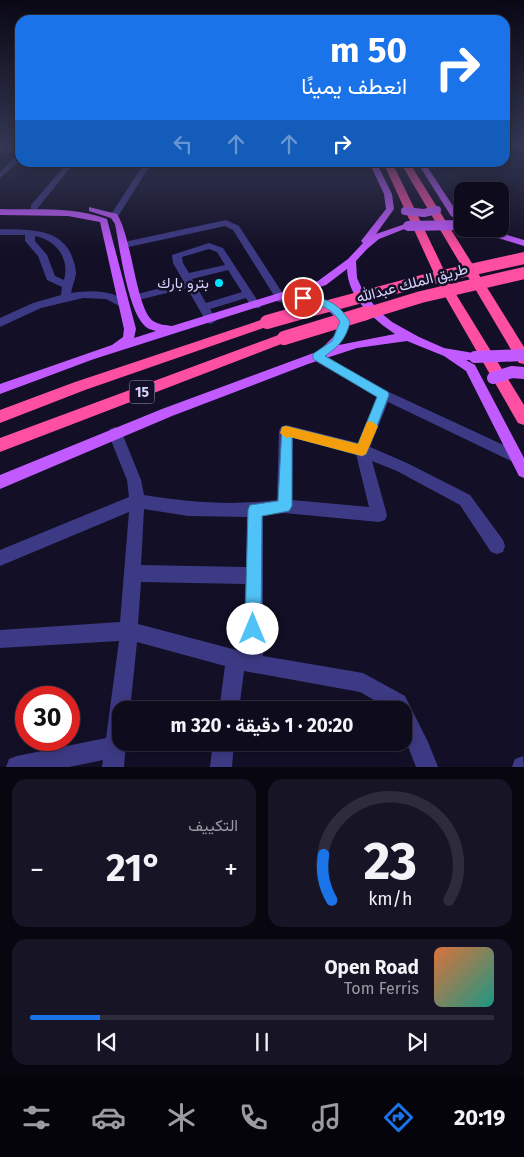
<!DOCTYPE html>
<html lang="ar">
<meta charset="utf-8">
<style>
:root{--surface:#0e0b1c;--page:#171425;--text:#f1f3f6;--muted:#9b9ba3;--line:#2e2b3b;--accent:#1a73e8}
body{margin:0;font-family:"Fira Sans",Vazirmatn,sans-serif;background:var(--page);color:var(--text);direction:rtl;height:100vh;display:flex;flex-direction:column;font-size:19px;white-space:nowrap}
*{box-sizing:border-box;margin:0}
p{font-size:16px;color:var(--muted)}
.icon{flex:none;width:28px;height:28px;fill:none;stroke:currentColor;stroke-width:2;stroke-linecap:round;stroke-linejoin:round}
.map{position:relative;height:767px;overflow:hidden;direction:ltr}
.panel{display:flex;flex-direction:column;gap:12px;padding:12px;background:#08060f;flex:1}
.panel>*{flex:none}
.guide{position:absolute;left:15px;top:15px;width:495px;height:152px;border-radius:15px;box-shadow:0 2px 12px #0003,0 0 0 1px var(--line);direction:rtl;background:#1a73e8;color:#fff;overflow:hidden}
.fabs{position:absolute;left:454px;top:182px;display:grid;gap:10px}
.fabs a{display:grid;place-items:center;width:55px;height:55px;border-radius:10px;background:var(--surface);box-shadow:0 2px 12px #0003,0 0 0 1px var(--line);font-size:25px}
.speed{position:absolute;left:15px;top:686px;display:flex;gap:10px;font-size:25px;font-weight:700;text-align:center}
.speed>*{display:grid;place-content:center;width:65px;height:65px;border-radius:50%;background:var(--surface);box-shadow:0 2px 12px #0003,0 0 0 1px var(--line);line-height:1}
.speed .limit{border:8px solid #d22;background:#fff;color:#111}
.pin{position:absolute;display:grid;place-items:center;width:42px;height:42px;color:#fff;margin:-21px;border:2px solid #fff;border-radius:50%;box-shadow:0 1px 5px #0007}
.me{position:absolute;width:55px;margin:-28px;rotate:0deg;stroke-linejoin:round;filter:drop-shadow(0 0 4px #0008)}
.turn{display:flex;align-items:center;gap:18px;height:105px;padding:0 20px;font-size:22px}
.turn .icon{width:65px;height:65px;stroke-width:2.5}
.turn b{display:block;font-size:35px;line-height:42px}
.lanes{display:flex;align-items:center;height:48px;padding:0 20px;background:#0003;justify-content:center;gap:25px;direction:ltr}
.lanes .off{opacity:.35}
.big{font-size:38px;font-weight:700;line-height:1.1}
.panel .widget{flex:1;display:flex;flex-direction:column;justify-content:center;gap:8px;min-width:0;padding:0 18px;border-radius:15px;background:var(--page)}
.panel .dial{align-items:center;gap:0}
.dial svg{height:130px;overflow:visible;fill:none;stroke:var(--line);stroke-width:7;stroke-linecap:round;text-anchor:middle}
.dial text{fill:var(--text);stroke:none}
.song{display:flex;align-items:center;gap:15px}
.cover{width:60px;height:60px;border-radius:8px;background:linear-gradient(135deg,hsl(20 70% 55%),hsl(170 70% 35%))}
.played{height:5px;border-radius:2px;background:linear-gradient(90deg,var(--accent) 15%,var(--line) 15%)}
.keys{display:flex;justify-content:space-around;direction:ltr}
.heat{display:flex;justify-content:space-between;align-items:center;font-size:28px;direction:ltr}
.panel .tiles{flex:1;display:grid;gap:12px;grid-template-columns:1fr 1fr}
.widget:last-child{grid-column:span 2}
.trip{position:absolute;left:112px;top:701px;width:300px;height:50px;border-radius:15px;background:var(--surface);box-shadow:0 2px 12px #0003,0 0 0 1px var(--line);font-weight:700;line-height:50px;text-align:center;direction:rtl}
.tab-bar{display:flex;height:80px;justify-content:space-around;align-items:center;background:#06040b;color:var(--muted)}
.tab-bar .icon{width:35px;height:35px}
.tab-bar .current{color:var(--accent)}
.tab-bar b{font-size:22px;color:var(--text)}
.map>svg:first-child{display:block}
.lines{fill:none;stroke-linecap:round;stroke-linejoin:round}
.minor{fill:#3d3a85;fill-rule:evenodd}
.major{fill:#c25bff;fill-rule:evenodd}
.highway{fill:#ff4fa3;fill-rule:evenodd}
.major-bridge-far2{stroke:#c25bff;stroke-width:8}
.major-bridge-far1{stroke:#c25bff;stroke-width:10}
.major-bridge{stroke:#c25bff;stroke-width:12}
.highway-bridge-far1{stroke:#ff4fa3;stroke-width:12}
.highway-bridge{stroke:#ff4fa3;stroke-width:14}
.route{fill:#4fc3f7;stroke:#337fa1}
.slow{fill:#f59e0b}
.poi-dot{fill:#00e5ff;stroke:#130f26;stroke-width:2}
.labels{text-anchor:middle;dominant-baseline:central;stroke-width:5;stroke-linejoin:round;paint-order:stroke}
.shield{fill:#130f26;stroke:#9e99be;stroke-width:1}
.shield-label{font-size:14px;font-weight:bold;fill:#d9d4ff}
.poi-label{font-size:15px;fill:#d9d4ff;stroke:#130f26;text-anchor:end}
.street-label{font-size:15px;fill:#d9d4ff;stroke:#130f26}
</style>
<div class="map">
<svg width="524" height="767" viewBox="0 0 524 767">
<rect width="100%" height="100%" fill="#130f26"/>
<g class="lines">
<path class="minor" d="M0 148 20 149V153L0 152Z
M17 155H20V161L0 178V172Z
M68 162H75L37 209H31V205Z
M145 162H152L117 218H111L110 216Z
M226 220 239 226 287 300 286 302H278L233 230 225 226 124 248 119 245 124 242Z
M0 229C24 230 57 227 70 252 73 258 76 267 76 274 75 280 72 286 71 293 92 290 116 289 130 306L125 309 106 299 83 298 41 308 0 327V318L33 303 61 295 62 287 47 280 38 256 25 241V235H0ZM35 236C56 240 70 258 64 280L55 276 47 255 35 241Z
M209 243 223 248 261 306 260 308H252L246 298 210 309 217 320 211 324 207 323 187 288 138 300 134 299V295L184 282 173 263 172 255ZM209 249 217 252 225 265 189 273 183 263 182 257ZM228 270 242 292 206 303 192 279Z
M317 353 389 392 521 453 523 457 521 461 516 463 511 461 388 402 370 447 407 463 470 495 503 540 505 546 503 552 497 554 491 552 460 505 397 471 372 461 387 515 385 520 379 522 284 513 263 516V656L363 673 405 696 428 742 438 767H416L404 736V710H391L360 692 244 671 239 710H219L225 666 137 642 130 710H121V742H126L124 767H102L103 760 69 767H6L9 759 17 756 106 738 119 641 0 648V630L120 622 129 512 0 566V550L129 497 127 480 108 433 110 429 115 427 120 429 122 433 141 480 144 495C188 502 232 506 277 500L279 431 281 427 286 425 358 443 377 397 313 360 311 357ZM293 438 356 454 369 507 292 500ZM144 509 188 516 247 517 246 567 141 565ZM141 582 245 584 244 652 138 624Z
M213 742H234L232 767H210Z
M523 756 524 767H512L515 759Z"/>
<path class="major" d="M369 162H376L392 194 394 209 376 234 408 223 412 226 379 239 367 249 356 261 357 278 364 293 381 313 392 322 419 337 444 348 479 354 481 357 479 360H466L475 365 524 458V478L519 476 466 371 444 356 407 341 357 348 308 364 172 416 0 489V475L162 409 319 351 334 336 339 322C320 294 291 308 283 299L94 359 0 394V384L112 345 123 337 124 329 100 222 68 216 0 215V209C36 210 73 206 107 219L136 329 134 338 156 331C151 330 146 328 143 324 127 305 120 249 115 224L111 218 89 211V207L117 214C132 237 136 309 153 321 159 325 166 325 172 326L318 281 348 259 363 243 361 241 386 209 384 194ZM347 269C348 298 373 319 395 334L339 345 351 322C337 301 317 295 293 296L326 285Z
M417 162H424L457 212 462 216V222L451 216Z
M475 229H487L524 240V246L476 231Z"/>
<path class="highway" d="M383 162H392L454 291 524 405V425L518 423 442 291Z
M400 162H409L524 347V364L519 363Z
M267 318 272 319 274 322 272 325 85 390 0 423V410L75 382Z
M284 333 291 338 289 341 0 452V438Z"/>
<path class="major-bridge-far2" d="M405 211 424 213 437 210"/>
<path class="major-bridge-far1" d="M408 226 459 225"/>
<path class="major-bridge" d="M475 357 524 355
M493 378 512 372 524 373"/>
<path class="highway-bridge-far1" d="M295 315 429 279 524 258
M362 315 421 297 524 273"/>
<path class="highway-bridge" d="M267 322 299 313
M284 338 366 313"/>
</g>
<linearGradient id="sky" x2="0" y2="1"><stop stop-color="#0a0815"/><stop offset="0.58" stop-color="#333752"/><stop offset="1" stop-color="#333752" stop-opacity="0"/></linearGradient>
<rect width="524" height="252" fill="url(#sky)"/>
<path class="route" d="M303 295C327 299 337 301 350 322 346 339 339 346 325 356L388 392 389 395 366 454 362 456 292 437V506L289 511 262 516 261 629 259 635 253 637 247 635 245 629 248 510 250 505 278 501 282 427 286 426 358 444 377 397 313 359V354L332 341 340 322C330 305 317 305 300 300L298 298Z"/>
<path class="slow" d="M371 421 378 426 366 454 362 456 290 437 286 438 280 433 282 427 286 426 358 444 367 422Z"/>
<circle class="poi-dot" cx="219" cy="283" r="5"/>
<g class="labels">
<rect class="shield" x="129.5" y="380.5" width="25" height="23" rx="4"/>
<g class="shield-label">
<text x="142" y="392">15</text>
</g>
<g class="poi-label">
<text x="209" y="283">بترو بارك</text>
</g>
<g class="street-label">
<text transform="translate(412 283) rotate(-15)">طريق الملك عبدالله</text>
</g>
</g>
</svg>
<div class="fabs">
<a><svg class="icon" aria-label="layers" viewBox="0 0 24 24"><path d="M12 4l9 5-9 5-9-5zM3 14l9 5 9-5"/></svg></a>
</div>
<div class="speed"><div class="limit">30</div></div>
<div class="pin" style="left:303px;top:298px;background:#d93025"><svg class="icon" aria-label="arrive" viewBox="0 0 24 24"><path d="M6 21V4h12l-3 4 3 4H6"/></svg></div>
<svg class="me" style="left:253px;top:629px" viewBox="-20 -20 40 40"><circle r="19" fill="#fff"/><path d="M0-13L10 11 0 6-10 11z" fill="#4fc3f7"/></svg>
<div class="trip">20:20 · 1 دقيقة · 320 m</div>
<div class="guide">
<div class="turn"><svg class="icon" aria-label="right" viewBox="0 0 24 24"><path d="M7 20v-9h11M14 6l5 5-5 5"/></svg><div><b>50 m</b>انعطف يمينًا</div></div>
<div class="lanes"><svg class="icon off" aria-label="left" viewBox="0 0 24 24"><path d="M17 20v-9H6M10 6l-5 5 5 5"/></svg><svg class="icon off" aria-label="ahead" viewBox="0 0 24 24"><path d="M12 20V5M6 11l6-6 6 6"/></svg><svg class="icon off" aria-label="ahead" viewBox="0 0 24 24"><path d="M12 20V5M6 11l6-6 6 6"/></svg><svg class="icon" aria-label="right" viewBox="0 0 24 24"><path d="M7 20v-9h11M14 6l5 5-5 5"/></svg></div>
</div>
</div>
<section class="panel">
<div class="tiles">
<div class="widget dial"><svg viewBox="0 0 100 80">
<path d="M14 69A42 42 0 1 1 86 69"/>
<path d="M14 69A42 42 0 0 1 9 41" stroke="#1a73e8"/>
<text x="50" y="56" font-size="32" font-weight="700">23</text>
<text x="50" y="72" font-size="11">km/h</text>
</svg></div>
<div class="widget"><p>التكييف</p>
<div class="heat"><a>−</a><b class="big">21°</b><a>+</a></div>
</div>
<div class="widget">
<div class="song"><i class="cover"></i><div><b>Open Road</b><p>Tom Ferris</p></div></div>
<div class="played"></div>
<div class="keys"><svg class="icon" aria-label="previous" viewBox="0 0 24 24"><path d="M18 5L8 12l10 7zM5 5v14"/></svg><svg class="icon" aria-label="pause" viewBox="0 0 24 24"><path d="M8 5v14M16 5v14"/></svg><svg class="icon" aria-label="next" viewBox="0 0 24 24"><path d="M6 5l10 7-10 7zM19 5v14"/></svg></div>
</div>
</div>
</section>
<nav class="tab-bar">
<b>20:19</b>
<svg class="icon current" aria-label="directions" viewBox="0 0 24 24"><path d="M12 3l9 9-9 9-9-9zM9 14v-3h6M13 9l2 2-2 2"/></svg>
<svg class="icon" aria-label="music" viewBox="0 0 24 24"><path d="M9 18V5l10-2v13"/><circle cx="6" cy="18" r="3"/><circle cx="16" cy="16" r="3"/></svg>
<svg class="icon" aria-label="phone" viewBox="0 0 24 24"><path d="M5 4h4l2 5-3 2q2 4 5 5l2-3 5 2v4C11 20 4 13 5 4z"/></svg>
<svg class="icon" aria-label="climate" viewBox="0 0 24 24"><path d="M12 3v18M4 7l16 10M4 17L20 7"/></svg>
<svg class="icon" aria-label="car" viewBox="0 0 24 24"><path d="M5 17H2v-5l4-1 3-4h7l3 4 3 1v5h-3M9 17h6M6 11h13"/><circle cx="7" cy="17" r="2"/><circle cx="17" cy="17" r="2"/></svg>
<svg class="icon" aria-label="filters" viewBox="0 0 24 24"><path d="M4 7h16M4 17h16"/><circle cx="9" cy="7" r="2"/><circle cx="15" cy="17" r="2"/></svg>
</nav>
